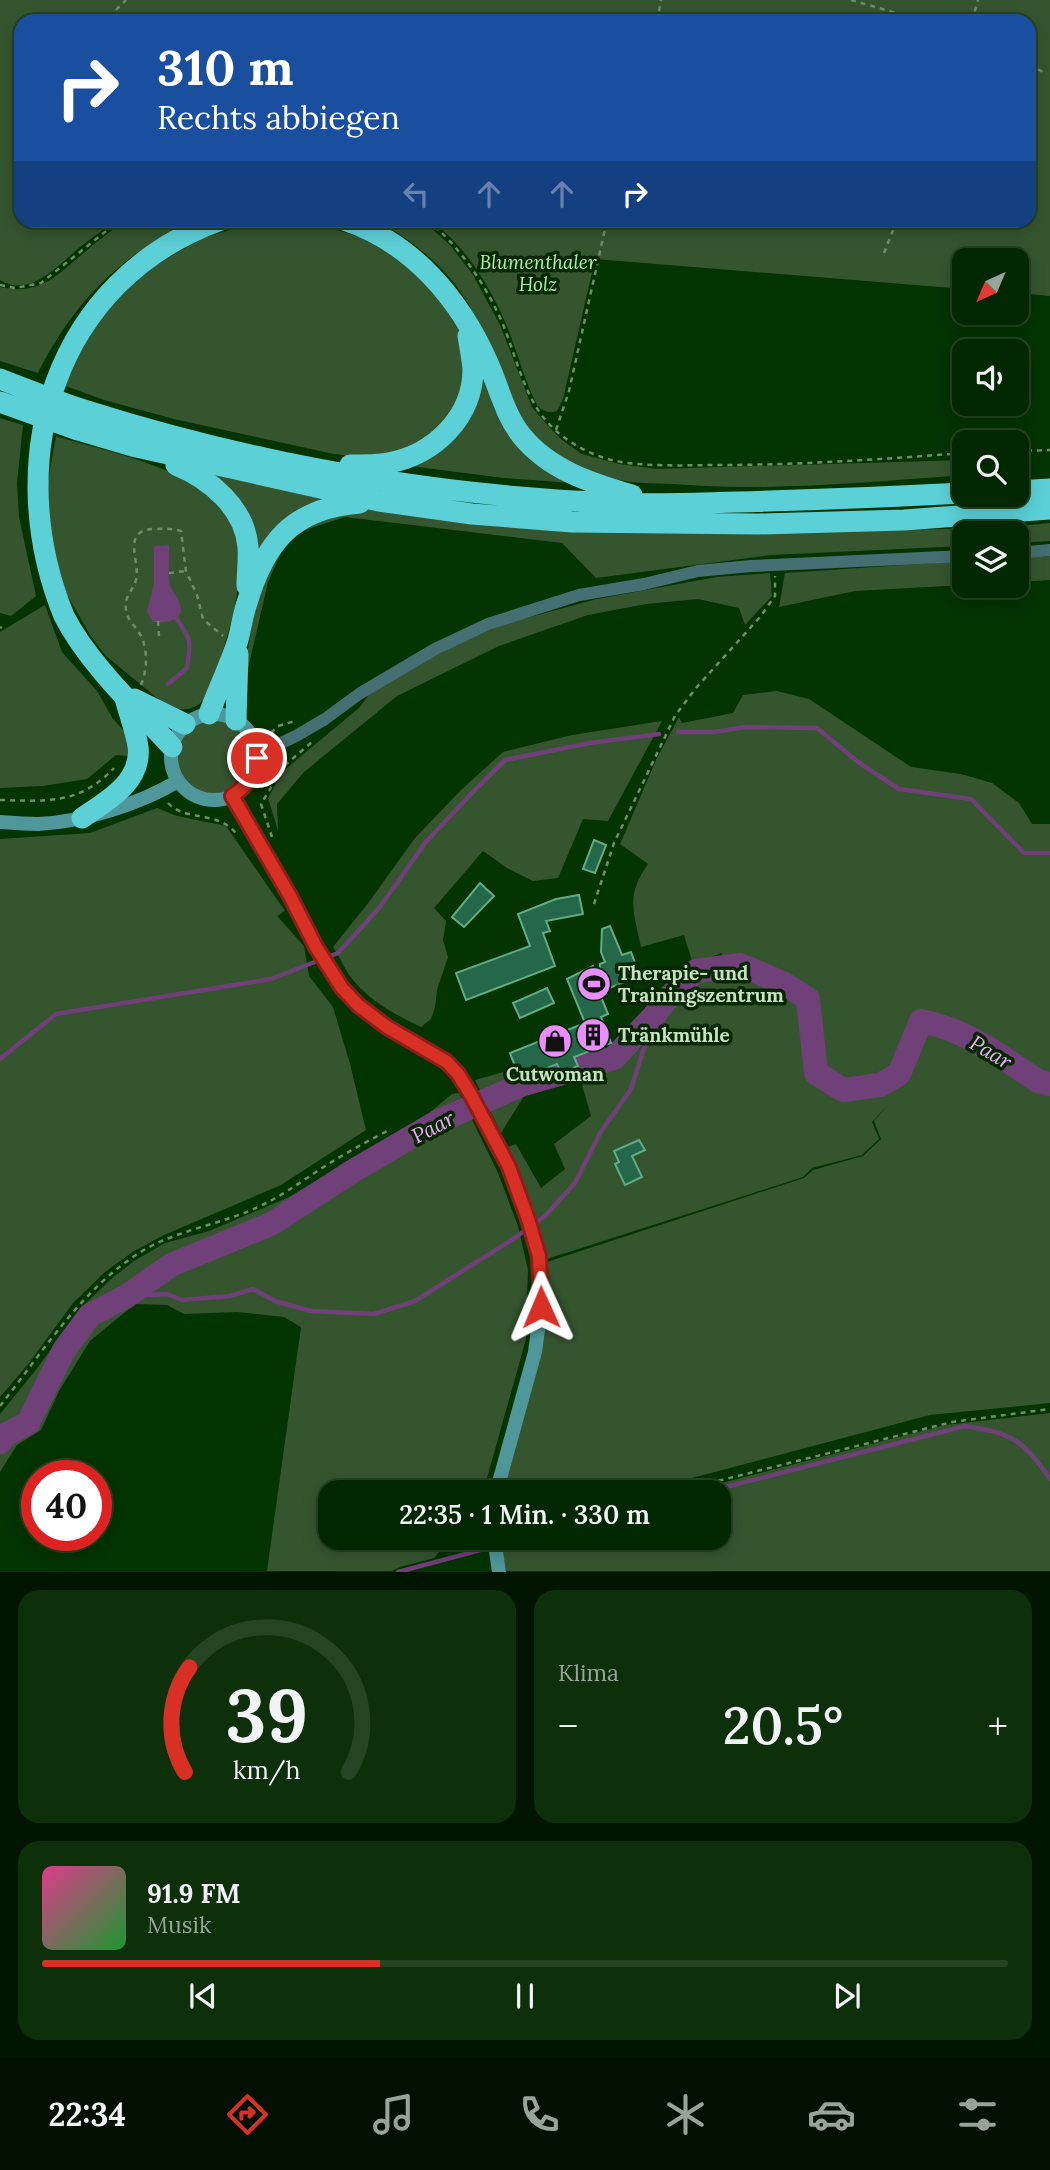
<!DOCTYPE html>
<html lang="de">
<meta charset="utf-8">
<style>
:root{--surface:#032700;--page:#0d2f0a;--text:#f1f3f6;--muted:#97a599;--line:#244422;--accent:#d93025}
body{margin:0;font-family:Lora,serif;background:var(--page);color:var(--text);height:100vh;display:flex;flex-direction:column;font-size:26px;white-space:nowrap}
*{box-sizing:border-box;margin:0}
p{font-size:23px;color:var(--muted)}
.icon{flex:none;width:38px;height:38px;fill:none;stroke:currentColor;stroke-width:2;stroke-linecap:round;stroke-linejoin:round}
.map{position:relative;height:1572px;overflow:hidden}
.details{display:flex;flex-direction:column;gap:18px;padding:18px;background:#021500;flex:1}
.details>*{flex:none}
.banner{position:absolute;left:14px;top:14px;width:1022px;height:214px;border-radius:21px;box-shadow:0 4px 18px #0003,0 0 0 2px var(--line);background:#1a4fa0;color:#fff;overflow:hidden}
.needle{width:46px;rotate:224deg}
.tools{position:absolute;left:952px;top:248px;display:grid;gap:14px}
.tools a{display:grid;place-items:center;width:77px;height:77px;border-radius:14px;background:var(--surface);box-shadow:0 4px 18px #0003,0 0 0 2px var(--line);font-size:35px}
.speed{position:absolute;left:21px;top:1460px;display:flex;gap:14px;font-size:35px;font-weight:700;text-align:center}
.speed>*{display:grid;place-content:center;width:91px;height:91px;border-radius:50%;background:var(--surface);box-shadow:0 4px 18px #0003,0 0 0 2px var(--line);line-height:1}
.speed .limit{border:10px solid #d22;background:#fff;color:#111}
.pin{position:absolute;display:grid;place-items:center;width:60px;height:60px;color:#fff;margin:-30px;border:4px solid #fff;border-radius:50%;box-shadow:0 2px 7px #0007}
.me{position:absolute;width:77px;margin:-38px;rotate:359deg;stroke-linejoin:round;filter:drop-shadow(0 0 5px #0008)}
.turn{display:flex;align-items:center;gap:24px;height:147px;padding:0 28px;font-size:32px}
.turn .icon{width:91px;height:91px;stroke-width:2.5}
.turn b{display:block;font-size:49px;line-height:60px}
.lanes{display:flex;align-items:center;height:66px;padding:0 28px;background:#0003;justify-content:center;gap:35px;direction:ltr}
.lanes .off{opacity:.35}
.big{font-size:52px;font-weight:600;line-height:1.1}
.details .tile{flex:1;display:flex;flex-direction:column;justify-content:center;gap:10px;min-width:0;padding:0 24px;border-radius:21px;background:var(--page)}
.details .dial{align-items:center;gap:0}
.dial svg{height:182px;overflow:visible;fill:none;stroke:var(--line);stroke-width:7;stroke-linecap:round;text-anchor:middle}
.dial text{fill:var(--text);stroke:none}
.song{display:flex;align-items:center;gap:21px}
.cover{width:84px;height:84px;border-radius:10px;background:linear-gradient(135deg,hsl(330 70% 55%),hsl(130 70% 35%))}
.played{height:7px;border-radius:4px;background:linear-gradient(90deg,var(--accent) 35%,var(--line) 35%)}
.keys{display:flex;justify-content:space-around;direction:ltr}
.heat{display:flex;justify-content:space-between;align-items:center;font-size:38px;direction:ltr}
.details .tiles{flex:1;display:grid;gap:18px;grid-template-columns:1fr 1fr}
.tile:last-child{grid-column:span 2}
.trip{position:absolute;left:318px;top:1480px;width:413px;height:70px;border-radius:21px;background:var(--surface);box-shadow:0 4px 18px #0003,0 0 0 2px var(--line);font-weight:600;line-height:70px;text-align:center}
.tab-bar{display:flex;height:112px;justify-content:space-around;align-items:center;background:#011000;color:var(--muted)}
.tab-bar .icon{width:49px;height:49px}
.tab-bar .current{color:var(--accent)}
.tab-bar b{font-size:32px;color:var(--text)}
.map>svg:first-child{display:block}
.green{fill:#35552f}
.water{fill:#704079}
.lines{fill:none;stroke-linecap:round;stroke-linejoin:round}
.stream{stroke:#704079;stroke-width:4.5}
.river{stroke:#704079;stroke-width:24}
.building{fill:#246749;stroke:#5fac86;stroke-width:2}
.path{stroke:#6c8f68;stroke-width:2.5;stroke-dasharray:5 5;stroke-linecap:butt}
.street{stroke:#456f72;stroke-width:12}
.secondary{stroke:#50979b;stroke-width:14}
.highway{stroke:#5cd0d7;stroke-width:21}
.route-casing{stroke:#8d1f18;stroke-width:18}
.route{stroke:#d93025;stroke-width:12}
.labels{text-anchor:middle;dominant-baseline:central;stroke-width:7;stroke-linejoin:round;paint-order:stroke}
.park-label{font-size:19px;font-style:italic;fill:#abf39e;stroke:#062801}
.poi-label{font-size:19px;font-weight:bold;fill:#c8e1c4;stroke:#062801;text-anchor:start}
.water-label{font-size:21px;font-style:italic;fill:#f0abfe;stroke:#062801}
</style>
<div class="map">
<svg width="1050" height="1572" viewBox="0 0 1050 1572">
<rect width="100%" height="100%" fill="#043400"/>
<path class="green" d="M0 0H1050V296L1017 293V261H964V289L595 259 563 399 557 411C548 414 543 411 537 405 524 379 517 351 506 324 490 286 465 246 432 221L1029 220V21H21V220L115 221C104 229 92 238 80 247 60 264 29 299 0 280Z
M124 221H195C123 251 72 304 38 373L0 361V287C41 296 57 275 86 251 98 240 112 231 124 221Z
M377 221H423L450 245 473 275 500 325 532 407 548 426 562 440 582 454 619 464 657 469 964 460V475C868 482 770 492 673 484 654 483 633 484 615 479 579 469 539 451 521 416 502 380 489 341 469 305 448 268 414 241 377 221Z
M272 222 317 224 363 238 401 259 437 293 460 328 468 369 453 417 415 450 368 459 329 453 174 419 104 400 63 385 99 318 148 269 203 238 244 226Z
M481 369 494 409 512 438 572 483 504 478 410 466Z
M0 418 23 425 17 483 19 517 36 596 11 616 0 613Z
M56 436C107 452 192 467 225 512 253 552 234 615 221 657 217 670 214 686 206 697 196 711 182 711 168 707L106 656 90 635 65 591 51 552 47 486Z
M204 472 336 499 253 570 255 547Z
M362 507 747 533 998 528 1050 523V541L1017 543V534H964V546L771 555 596 578 562 543 345 517 299 532 281 553 268 582 241 699 242 684 254 614 270 557 307 520Z
M1050 556V580L1017 582V558Z
M964 561V585L855 591 779 607 785 573Z
M770 573 772 596 745 625 739 608 698 599 646 604 588 615 499 646 397 696 304 772 277 804 278 831 268 798 282 772 359 708 369 695 441 651 501 625 597 599 717 577Z
M45 605 62 652 97 691 113 719 125 732 128 756 116 755 87 779 43 786 0 788V632Z
M777 691 809 699 911 767 961 774 992 783 1019 803 1032 824H1050V1403L930 1415 635 1493H504L545 1306 547 1262 804 1178 813 1170 863 1156 881 1139 874 1121 890 1103 872 1122 879 1139 862 1155 812 1168 803 1177 547 1259 533 1215 507 1147 516 1144 541 1188 565 1169 554 1144 591 1116 579 1074 612 1068 642 1047 683 997 699 981 724 965 722 953 693 964 684 935 641 947C634 912 625 896 648 864L620 844 657 758 679 717 682 723 733 713 743 695Z
M171 757a43 43 0 1 1 86 0a43 43 0 1 1-86 0Z
M662 721 608 821 583 819 558 878 533 881 507 868 483 851 434 908 446 921 443 940 448 957 437 990 435 1007 431 1019 421 1027C396 1015 371 1002 353 980 345 971 341 958 333 947L369 902 415 838 461 790 503 752 572 735Z
M157 808 177 816 226 826 285 911 277 916 304 946 309 976 333 1007 350 1064 366 1130 281 1185 164 1235 134 1251 105 1272 73 1303 29 1363 0 1397V839L90 833Z
M511 1070 526 1093 501 1133 475 1080Z
M459 1093 498 1173 518 1226 528 1270 526 1339 487 1478 485 1493H331V1538H460L445 1545 434 1558 400 1567 392 1571H267L301 1327 284 1317 237 1312 184 1314 167 1305 135 1304 90 1341 59 1391 41 1430 17 1445 0 1472V1414L35 1371 82 1307 111 1279 134 1261 165 1243 209 1231 289 1197 428 1114 452 1094Z
M1050 1413V1571H506L500 1540 509 1538H719V1493H683L945 1425Z"/>
<path class="water" d="M169 545C170 557 167 573 170 585 171 590 176 595 178 599 188 621 169 623 153 622L147 612 154 583V546Z"/>
<g class="lines">
<path class="stream" d="M168 684 187 668C191 640 192 642 177 619
M678 732H715L745 727 817 728 858 762 899 789 971 799 1024 853H1050
M0 1059 56 1014 271 979 338 953 380 907 425 843 470 795 505 760 590 743 659 734
M127 1296 167 1294 182 1300 230 1296 253 1289 275 1301 311 1311 374 1314 415 1301 516 1237 545 1216 575 1183 600 1133 631 1089 654 1016
M702 1493 965 1426C1012 1433 1023 1440 1050 1479
M398 1572 526 1538"/>
<path class="river" d="M0 1442 5 1435 28 1423 64 1350 90 1315 127 1296 171 1265 271 1224 353 1171 437 1122 521 1085 614 1058 654 1016 665 1001 696 971 740 965 783 983 808 999 816 1073 843 1090 880 1085 899 1074 921 1021C967 1030 1000 1056 1038 1081L1050 1084"/>
</g>
<path class="building" d="M594 840 606 845 595 873 583 869Z
M480 883 494 896 464 927 452 917Z
M579 895 583 914 546 921 550 931 543 933 555 966 466 1000 456 973 530 946 518 914 556 899Z
M610 926 622 955 631 952 640 976 599 992 608 1014 601 1017 611 1043 574 1057 578 1066 561 1073 557 1064 520 1079 510 1053 585 1023 567 979 593 966 596 982 599 981 600 964 605 962 601 952 602 929Z
M547 988 554 1003 520 1018 513 1003Z
M639 1140 645 1150 632 1156 642 1177 625 1185 615 1164 619 1162 614 1151Z"/>
<g class="lines">
<path class="path" d="M851 0 924 21
M109 17 126 0
M657 21 661 0
M972 21 978 0
M1029 65 1045 73
M427 220C460 246 488 288 504 327 514 352 521 381 535 405 552 435 587 456 621 462 654 467 688 465 721 465 802 465 883 459 964 453
M884 253 897 220
M0 285 15 288 41 283 120 220
M556 430 569 391 607 220
M1017 451 1050 450
M169 573 186 571
M158 621 159 636
M0 628 2 627
M141 685C147 670 148 653 142 638 138 628 127 621 126 610 124 596 132 592 136 580 141 563 120 530 154 529 164 529 172 528 181 531L186 571 197 595 203 619 223 636
M271 733 278 726 295 721
M279 756 284 766
M0 800C47 801 79 805 114 768
M168 803C187 823 219 809 238 836
M272 837 261 804 284 766 312 742
M594 904 614 843 675 716 696 688 760 617 775 596V576
M0 1406C42 1353 81 1290 139 1253 175 1230 220 1225 258 1207 278 1198 295 1186 313 1174 338 1157 364 1143 391 1129
M670 1493 952 1422 1050 1409"/>
<path class="street" d="M1017 553 1050 550
M256 750 275 746 296 736 325 719 359 694 435 649 488 624 579 595 644 584 698 571 751 566 964 556"/>
<path class="secondary" d="M171 757a43 43 0 1 1 86 0a43 43 0 1 1-86 0Z
M232 796 290 896 316 947 342 988 358 1005 387 1027 438 1056 458 1074 509 1168 528 1219 539 1256 541 1307 535 1352 496 1493
M0 822C13 823 26 824 38 824 83 822 140 804 178 781
M494 1538 499 1572"/>
<path class="highway" d="M344 220C412 242 460 299 488 363 499 387 504 413 521 435 549 470 591 483 632 495
M0 379C28 390 56 401 84 410 255 464 436 496 615 503 656 505 696 503 737 502 813 500 888 497 964 493
M0 402 78 430 132 446 379 501 472 514 572 522 759 524 904 520 1050 509
M176 465C210 479 245 508 248 547 249 560 247 573 247 586
M350 465C362 465 376 465 388 463 434 455 473 417 473 369 472 358 470 347 468 336
M1017 491 1050 489
M134 699 185 724
M209 714C218 690 229 667 237 643 241 631 242 618 246 606 264 544 291 508 360 503
M236 720 238 654
M172 747C136 708 88 663 64 616 0 459 55 279 221 220
M82 818C107 801 142 782 138 747 136 731 129 714 125 698"/>
</g>
<g class="lines">
<g class="route-casing">
<path id="route" d="M257 758C255 775 247 786 232 796L290 896 316 947 342 988 358 1005 387 1027 447 1062 458 1074 471 1095 509 1167 528 1219 539 1256 541 1307"/>
</g>
<use href="#route" class="route"/>
</g>
<defs>
<g id="stadium-disc" transform="scale(1.75)"><circle r="9.5" fill="#ea8dfd" stroke="#062801"/><path d="M0-5a6.5 5 0 1 0 0 10a6.5 5 0 1 0 0-10ZM-3.5-1.8h7v3.6h-7Z" fill="#111"/></g>
<g id="building-disc" transform="scale(1.75)"><circle r="9.5" fill="#ea8dfd" stroke="#062801"/><path d="M-4-6H4V6H1V3H-1V6H-4ZM-2.5-4.3h1.7v1.8h-1.7ZM.8-4.3h1.7v1.8H.8ZM-2.5-1h1.7V.8h-1.7ZM.8-1h1.7V.8H.8Z" fill="#111"/></g>
<g id="shop-disc" transform="scale(1.75)"><circle r="9.5" fill="#ea8dfd" stroke="#062801"/><path d="M-5-2.5h2.3a2.7 3.5 0 0 1 5.4 0H5L5.5 6h-11ZM-1.5-2.5h3a1.5 2.3 0 0 0-3 0Z" fill="#111"/></g>
</defs>
<g fill-rule="evenodd">
<use href="#stadium-disc" x="594" y="984"/>
<use href="#building-disc" x="593" y="1035"/>
<use href="#shop-disc" x="555" y="1041"/>
</g>
<g class="labels">
<g class="park-label">
<text x="538" y="262">Blumenthaler<tspan x="538" dy="22">Holz</tspan></text>
</g>
<g class="poi-label">
<text x="618" y="973">Therapie- und<tspan x="618" dy="22">Trainingszentrum</tspan></text>
<text x="618" y="1035">Tränkmühle</text>
<text x="555" y="1074" text-anchor="middle">Cutwoman</text>
</g>
<g class="water-label">
<text transform="translate(991 1052) rotate(31)">Paar</text>
<text transform="translate(433 1127) rotate(-28)">Paar</text>
</g>
</g>
</svg>
<div class="tools">
<a><svg class="needle" viewBox="-14 -14 28 28"><path d="M0-13l5 13h-10z" fill="#e53935"/><path d="M0 13l5-13h-10z" fill="#97a599"/></svg></a>
<a><svg class="icon" aria-label="sound" viewBox="0 0 24 24"><path d="M4 9h4l5-4v14l-5-4H4zM17 9q2 3 0 6"/></svg></a>
<a><svg class="icon" aria-label="search" viewBox="0 0 24 24"><circle cx="10" cy="10" r="6"/><path d="M15 15l6 6"/></svg></a>
<a><svg class="icon" aria-label="layers" viewBox="0 0 24 24"><path d="M12 4l9 5-9 5-9-5zM3 14l9 5 9-5"/></svg></a>
</div>
<div class="speed"><div class="limit">40</div></div>
<div class="pin" style="left:257px;top:758px;background:#d93025"><svg class="icon" aria-label="arrive" viewBox="0 0 24 24"><path d="M6 21V4h12l-3 4 3 4H6"/></svg></div>
<svg class="me" style="left:541px;top:1307px" viewBox="-20 -20 40 40"><path d="M0-17L14 15 0 8-14 15z" fill="#d93025" stroke="#fff" stroke-width="4"/></svg>
<div class="trip">22:35 · 1 Min. · 330 m</div>
<div class="banner">
<div class="turn"><svg class="icon" aria-label="right" viewBox="0 0 24 24"><path d="M7 20v-9h11M14 6l5 5-5 5"/></svg><div><b>310 m</b>Rechts abbiegen</div></div>
<div class="lanes"><svg class="icon off" aria-label="left" viewBox="0 0 24 24"><path d="M17 20v-9H6M10 6l-5 5 5 5"/></svg><svg class="icon off" aria-label="ahead" viewBox="0 0 24 24"><path d="M12 20V5M6 11l6-6 6 6"/></svg><svg class="icon off" aria-label="ahead" viewBox="0 0 24 24"><path d="M12 20V5M6 11l6-6 6 6"/></svg><svg class="icon" aria-label="right" viewBox="0 0 24 24"><path d="M7 20v-9h11M14 6l5 5-5 5"/></svg></div>
</div>
</div>
<section class="details">
<div class="tiles">
<div class="tile dial"><svg viewBox="0 0 100 80">
<path d="M14 69A42 42 0 1 1 86 69"/>
<path d="M14 69A42 42 0 0 1 16 23" stroke="#d93025"/>
<text x="50" y="56" font-size="32" font-weight="700">39</text>
<text x="50" y="72" font-size="11">km/h</text>
</svg></div>
<div class="tile"><p>Klima</p>
<div class="heat"><a>−</a><b class="big">20.5°</b><a>+</a></div>
</div>
<div class="tile">
<div class="song"><i class="cover"></i><div><b>91.9 FM</b><p>Musik</p></div></div>
<div class="played"></div>
<div class="keys"><svg class="icon" aria-label="previous" viewBox="0 0 24 24"><path d="M18 5L8 12l10 7zM5 5v14"/></svg><svg class="icon" aria-label="pause" viewBox="0 0 24 24"><path d="M8 5v14M16 5v14"/></svg><svg class="icon" aria-label="next" viewBox="0 0 24 24"><path d="M6 5l10 7-10 7zM19 5v14"/></svg></div>
</div>
</div>
</section>
<nav class="tab-bar">
<b>22:34</b>
<svg class="icon current" aria-label="directions" viewBox="0 0 24 24"><path d="M12 3l9 9-9 9-9-9zM9 14v-3h6M13 9l2 2-2 2"/></svg>
<svg class="icon" aria-label="music" viewBox="0 0 24 24"><path d="M9 18V5l10-2v13"/><circle cx="6" cy="18" r="3"/><circle cx="16" cy="16" r="3"/></svg>
<svg class="icon" aria-label="phone" viewBox="0 0 24 24"><path d="M5 4h4l2 5-3 2q2 4 5 5l2-3 5 2v4C11 20 4 13 5 4z"/></svg>
<svg class="icon" aria-label="climate" viewBox="0 0 24 24"><path d="M12 3v18M4 7l16 10M4 17L20 7"/></svg>
<svg class="icon" aria-label="car" viewBox="0 0 24 24"><path d="M5 17H2v-5l4-1 3-4h7l3 4 3 1v5h-3M9 17h6M6 11h13"/><circle cx="7" cy="17" r="2"/><circle cx="17" cy="17" r="2"/></svg>
<svg class="icon" aria-label="filters" viewBox="0 0 24 24"><path d="M4 7h16M4 17h16"/><circle cx="9" cy="7" r="2"/><circle cx="15" cy="17" r="2"/></svg>
</nav>
